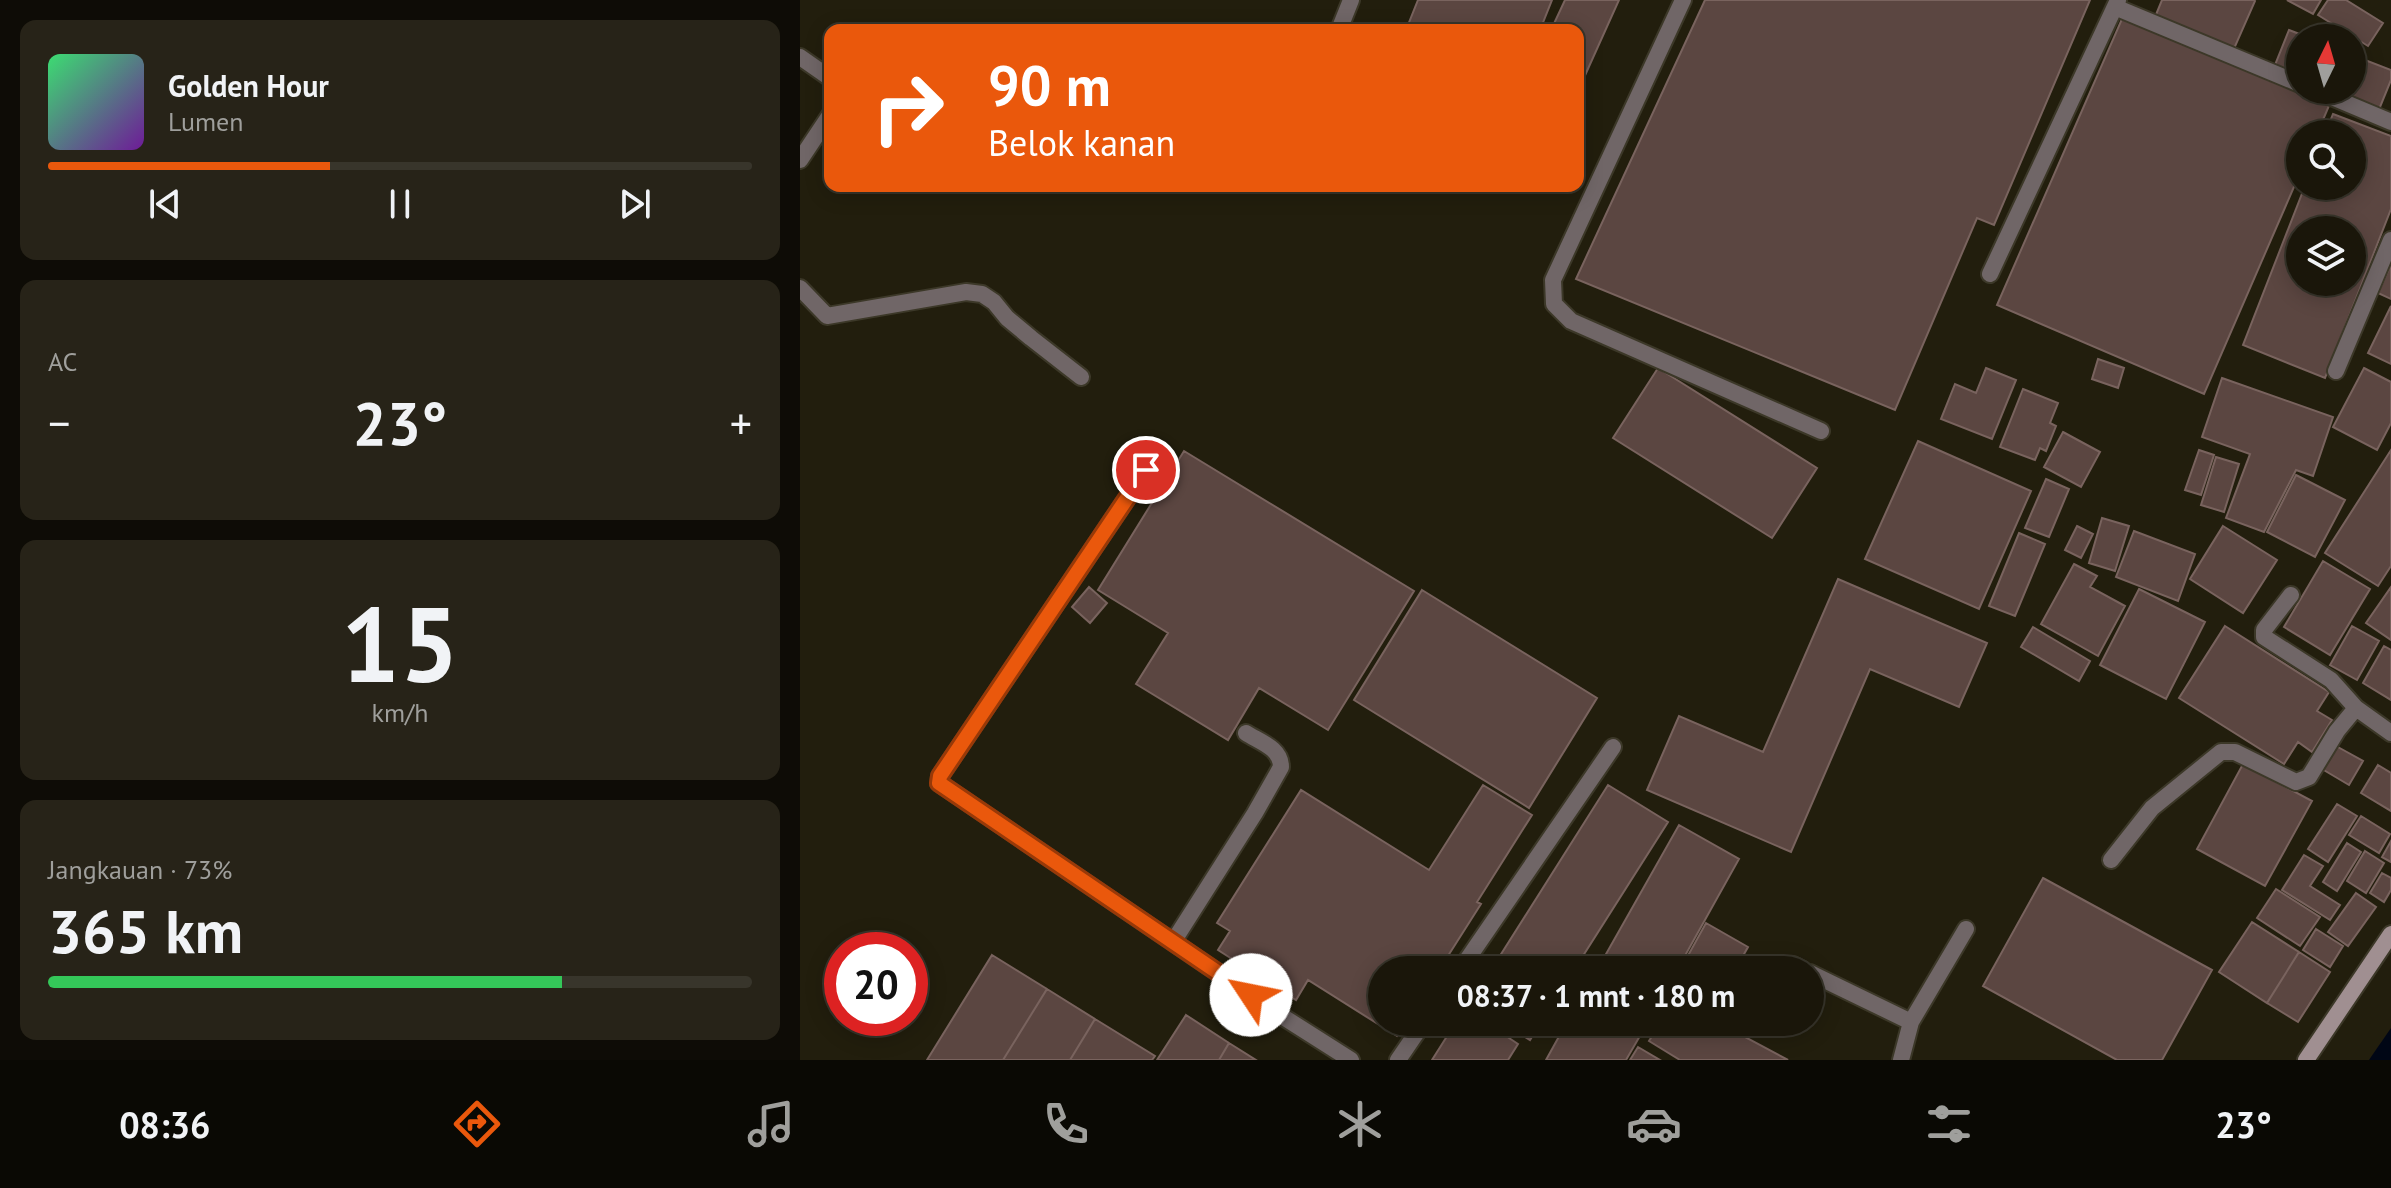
<!DOCTYPE html>
<html lang="id">
<meta charset="utf-8">
<style>
:root{--surface:#1a160a;--page:#272318;--text:#f1f3f6;--muted:#9f9f9c;--line:#38352b;--accent:#ea580c}
body{margin:0;font-family:"PT Sans",sans-serif;background:var(--page);color:var(--text);height:100vh;display:flex;flex-direction:column;font-size:30px;white-space:nowrap}
*{box-sizing:border-box;margin:0}
p{font-size:26px;color:var(--muted)}
.icon{flex:none;width:44px;height:44px;fill:none;stroke:currentColor;stroke-width:2;stroke-linecap:round;stroke-linejoin:round}
.map{position:relative;flex:1;overflow:hidden}
.side{display:flex;flex-direction:column;gap:20px;padding:20px;background:#0e0c06;width:800px}
.side>*{flex:none}
.banner{position:absolute;left:24px;top:24px;width:760px;height:168px;border-radius:16px;box-shadow:0 4px 20px #0003,0 0 0 2px var(--line);background:#ea580c;color:#fff;overflow:hidden}
.needle{width:52px;rotate:5deg}
.tools{position:absolute;left:1486px;top:24px;display:grid;gap:16px}
.tools a{display:grid;place-items:center;width:80px;height:80px;border-radius:50%;background:var(--surface);box-shadow:0 4px 20px #0003,0 0 0 2px var(--line);font-size:40px}
.speed{position:absolute;left:24px;top:932px;display:flex;gap:16px;font-size:40px;font-weight:700;text-align:center}
.speed>*{display:grid;place-content:center;width:104px;height:104px;border-radius:50%;background:var(--surface);box-shadow:0 4px 20px #0003,0 0 0 2px var(--line);line-height:1}
.speed .limit{border:12px solid #d22;background:#fff;color:#111}
.pin{position:absolute;display:grid;place-items:center;width:68px;height:68px;color:#fff;margin:-34px;border:4px solid #fff;border-radius:50%;box-shadow:0 2px 8px #0007}
.me{position:absolute;width:88px;margin:-44px;rotate:304deg;stroke-linejoin:round;filter:drop-shadow(0 0 6px #0008)}
.turn{display:flex;align-items:center;gap:28px;height:168px;padding:0 32px;font-size:36px}
.turn .icon{width:104px;height:104px;stroke-width:2.5}
.turn b{display:block;font-size:56px;line-height:68px}
.big{font-size:60px;font-weight:700;line-height:1.1}
.side .widget{flex:1;display:flex;flex-direction:column;justify-content:center;gap:12px;min-width:0;padding:0 28px;border-radius:16px;background:var(--page)}
.side .dial{align-items:center;gap:0}
.dial b{font-size:104px;line-height:1}
.song{display:flex;align-items:center;gap:24px}
.cover{width:96px;height:96px;border-radius:12px;background:linear-gradient(135deg,hsl(140 70% 55%),hsl(280 70% 35%))}
.played{height:8px;border-radius:4px;background:linear-gradient(90deg,var(--accent) 40%,var(--line) 40%)}
.keys{display:flex;justify-content:space-around;direction:ltr}
.heat{display:flex;justify-content:space-between;align-items:center;font-size:44px;direction:ltr}
.charge{height:12px;border-radius:6px;background:linear-gradient(90deg,#34c759 73%,var(--line) 0)}
.trip{position:absolute;left:568px;top:956px;width:456px;height:80px;border-radius:40px;background:var(--surface);box-shadow:0 4px 20px #0003,0 0 0 2px var(--line);font-weight:700;line-height:80px;text-align:center}
.dock{display:flex;height:128px;justify-content:space-around;align-items:center;background:#0a0904;color:var(--muted)}
.dock .icon{width:56px;height:56px}
.dock .on{color:var(--accent)}
.dock b{font-size:36px;color:var(--text)}
main{display:flex;flex:1;min-height:0}
.map>svg:first-child{display:block}
.water{fill:#000615}
.building{fill:#5b4641;stroke:#79635e;stroke-width:2;fill-rule:evenodd}
.lines{fill:none;stroke-linecap:round;stroke-linejoin:round}
.lane-casing{stroke:#3c3828;stroke-width:20}
.street-casing{stroke:#3c3828;stroke-width:20}
.secondary-casing{stroke:#3c3828;stroke-width:20}
.lane{stroke:#706667;stroke-width:16}
.street{stroke:#706667;stroke-width:16}
.secondary{stroke:#a08f91;stroke-width:16}
.route-casing{stroke:#983908;stroke-width:20}
.route{stroke:#ea580c;stroke-width:14}
</style>
<main>
<section class="side">
<div class="widget">
<div class="song"><i class="cover"></i><div><b>Golden Hour</b><p>Lumen</p></div></div>
<div class="played"></div>
<div class="keys"><svg class="icon" aria-label="previous" viewBox="0 0 24 24"><path d="M18 5L8 12l10 7zM5 5v14"/></svg><svg class="icon" aria-label="pause" viewBox="0 0 24 24"><path d="M8 5v14M16 5v14"/></svg><svg class="icon" aria-label="next" viewBox="0 0 24 24"><path d="M6 5l10 7-10 7zM19 5v14"/></svg></div>
</div>
<div class="widget"><p>AC</p>
<div class="heat"><a>−</a><b class="big">23°</b><a>+</a></div>
</div>
<div class="widget dial"><b>15</b><p>km/h</p></div>
<div class="widget"><p>Jangkauan · 73%</p><b class="big">365 km</b><div class="charge"></div></div>
</section>
<div class="map">
<svg width="1591" height="1060" viewBox="0 0 1591 1060">
<rect width="100%" height="100%" fill="#221e0d"/>
<path class="water" d="M1591 1028V1060H1569L1571 1057Z"/>
<path class="building" d="M618 0H752L740 30H606Z
M765 0H819L778 91V30H751Z
M905 0H1290L1194 225 1177 218 1095 410 776 279Z
M1362 0H1454L1455 1 1433 51 1355 17Z
M1487 0H1521L1513 14Z
M1528 0H1546L1583 23 1568 46 1518 15Z
M1325 12 1500 90H1506L1531 101 1517 134H1500V173L1404 394 1197 305Z
M1489 30 1510 38H1500V81L1473 70Z
M1552 55 1591 70V80L1578 112 1523 90H1552Z
M1533 114 1591 136V209L1525 378 1443 345 1505 186H1552V134H1525ZM1500 230H1552V282H1500Z
M1591 264V299L1578 293Z
M1591 306V364L1568 353Z
M1298 359 1324 368 1318 388 1292 379Z
M858 368 1017 468 972 538 813 438Z
M1186 368 1216 380 1192 439 1141 419 1155 384 1176 393Z
M1564 368 1591 382V423L1577 450 1533 427Z
M1422 378 1533 417 1513 476 1496 470 1464 532 1426 518 1450 454 1402 437Z
M1223 389 1258 403 1250 423 1256 426 1246 451 1240 448 1235 460 1200 447Z
M1263 432 1300 452 1281 487 1244 467Z
M1118 441 1231 491 1179 609 1065 559Z
M1399 450 1414 455 1401 495 1385 490Z
M1591 450V566L1578 586 1525 553Z
M384 451 614 591 528 730 459 688 428 740 336 684 368 633 298 590Z
M1416 457 1439 464 1424 512 1401 505Z
M1496 475 1545 500 1515 557 1467 532Z
M1246 479 1269 489 1249 537 1225 528Z
M1302 518 1329 526 1315 571 1289 563Z
M1277 526 1293 534 1281 558 1265 550Z
M1423 526 1477 560 1443 613 1390 579Z
M1334 531 1395 554 1378 601 1316 577Z
M1219 533 1245 544 1215 616 1189 606Z
M1523 561 1570 589 1530 655 1484 627Z
M1274 564 1297 576 1290 587 1325 606 1298 656 1241 624Z
M1038 579 1187 643 1159 707 1070 669 991 852 847 790 879 716 963 752Z
M289 587 307 603 290 623 272 607Z
M1591 587V640L1566 623Z
M1339 589 1405 622 1366 699 1300 665Z
M622 590 797 698 729 808 554 700Z
M1425 626 1529 692 1517 711 1532 720 1512 752 1498 742 1484 764 1379 698Z
M1552 626 1579 641 1557 680 1530 665Z
M1233 627 1290 661 1279 681 1221 647Z
M1584 646 1591 650V700L1563 683Z
M1536 746 1563 761 1549 785 1522 769Z
M1443 764 1512 801 1465 886 1397 849Z
M1578 765 1591 773V811L1561 793Z
M683 785 732 815 677 902 681 904 639 970H582V1022H606L597 1036 508 980 496 1000 418 950 430 931 417 923 501 790 629 870Z
M808 785 868 822 774 970H691Z
M1537 804 1557 816 1528 862 1508 849Z
M1561 816 1590 834 1579 853 1549 835Z
M879 825 939 859 877 970H797Z
M1591 841V862L1582 857Z
M1547 843 1561 852 1537 891 1523 882Z
M1565 851 1584 863 1566 893 1547 881Z
M1504 855 1523 866 1510 886 1540 905 1530 920 1482 890Z
M1582 873 1591 878V890L1584 902 1570 893Z
M1243 878 1412 970 1362 1060H1317L1183 986Z
M1476 889 1520 917 1500 946 1457 918Z
M1556 893 1576 907 1548 946 1528 932Z
M1452 922 1499 952 1467 1003 1419 972Z
M906 923 948 947 935 970H880Z
M1516 929 1543 946 1530 967 1503 950Z
M1499 952 1530 972 1498 1022 1467 1003Z
M192 955 247 989 203 1060H127Z
M247 989 295 1019 270 1060H203Z
M386 1015 429 1043 419 1060H357Z
M295 1019 355 1056 352 1060H270Z
M656 1022H685L718 1044 708 1060H632Z
M701 1022H741L730 1040Z
M767 1022H848L826 1060H746Z
M861 1022H917L988 1060H880L849 1041Z
M429 1043 456 1060H419Z
M838 1047 860 1060H830Z"/>
<g class="lines">
<g class="lane-casing">
<path id="lane" d="M883 0 753 280 754 304 771 321 1021 431
M1315 7 1500 84
M539 30 551 0
M0 57 30 78
M1515 90 1591 122
M0 160 30 115
M1190 274 1318 0
M0 288 27 316 166 292 182 294 194 302 207 318 231 338 281 377
M1536 371 1591 240
M346 470 140 776 139 783 477 1013 551 1060
M1491 595 1464 630V637L1531 680 1556 708
M1311 860 1352 808 1421 752H1435L1496 782 1509 777 1537 731 1556 708 1591 733
M373 942 455 813 481 767C481 748 460 742 446 733
M660 970 813 747
M598 1060 624 1022"/>
</g>
<g class="street-casing">
<path id="street" d="M993 965 1003 970
M1010 973 1111 1022
M1101 1060 1111 1022 1166 929"/>
</g>
<g class="secondary-casing">
<path id="secondary" d="M1506 1060 1591 934"/>
</g>
<use href="#lane" class="lane"/>
<use href="#street" class="street"/>
<use href="#secondary" class="secondary"/>
</g>
<g class="lines">
<g class="route-casing">
<path id="route" d="M346 470 140 776 139 783 451 995"/>
</g>
<use href="#route" class="route"/>
</g>
</svg>
<div class="tools">
<a><svg class="needle" viewBox="-14 -14 28 28"><path d="M0-13l5 13h-10z" fill="#e53935"/><path d="M0 13l5-13h-10z" fill="#9f9f9c"/></svg></a>
<a><svg class="icon" aria-label="search" viewBox="0 0 24 24"><circle cx="10" cy="10" r="6"/><path d="M15 15l6 6"/></svg></a>
<a><svg class="icon" aria-label="layers" viewBox="0 0 24 24"><path d="M12 4l9 5-9 5-9-5zM3 14l9 5 9-5"/></svg></a>
</div>
<div class="speed"><div class="limit">20</div></div>
<div class="pin" style="left:346px;top:470px;background:#d93025"><svg class="icon" aria-label="arrive" viewBox="0 0 24 24"><path d="M6 21V4h12l-3 4 3 4H6"/></svg></div>
<svg class="me" style="left:451px;top:995px" viewBox="-20 -20 40 40"><circle r="19" fill="#fff"/><path d="M0-13L10 11 0 6-10 11z" fill="#ea580c"/></svg>
<div class="trip">08:37 · 1 mnt · 180 m</div>
<div class="banner">
<div class="turn"><svg class="icon" aria-label="right" viewBox="0 0 24 24"><path d="M7 20v-9h11M14 6l5 5-5 5"/></svg><div><b>90 m</b>Belok kanan</div></div>
</div>
</div>
</main>
<nav class="dock">
<b>08:36</b>
<svg class="icon on" aria-label="directions" viewBox="0 0 24 24"><path d="M12 3l9 9-9 9-9-9zM9 14v-3h6M13 9l2 2-2 2"/></svg>
<svg class="icon" aria-label="music" viewBox="0 0 24 24"><path d="M9 18V5l10-2v13"/><circle cx="6" cy="18" r="3"/><circle cx="16" cy="16" r="3"/></svg>
<svg class="icon" aria-label="phone" viewBox="0 0 24 24"><path d="M5 4h4l2 5-3 2q2 4 5 5l2-3 5 2v4C11 20 4 13 5 4z"/></svg>
<svg class="icon" aria-label="climate" viewBox="0 0 24 24"><path d="M12 3v18M4 7l16 10M4 17L20 7"/></svg>
<svg class="icon" aria-label="car" viewBox="0 0 24 24"><path d="M5 17H2v-5l4-1 3-4h7l3 4 3 1v5h-3M9 17h6M6 11h13"/><circle cx="7" cy="17" r="2"/><circle cx="17" cy="17" r="2"/></svg>
<svg class="icon" aria-label="filters" viewBox="0 0 24 24"><path d="M4 7h16M4 17h16"/><circle cx="9" cy="7" r="2"/><circle cx="15" cy="17" r="2"/></svg>
<b>23°</b>
</nav>
